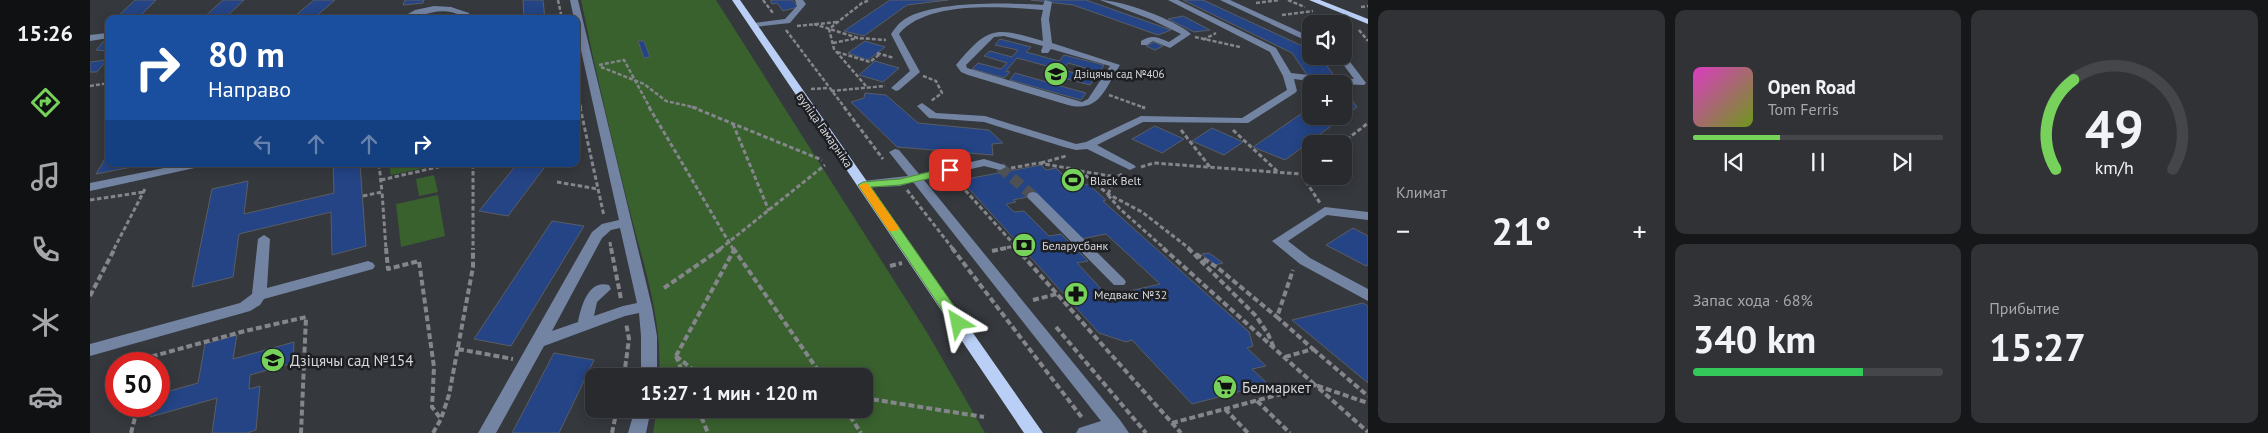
<!DOCTYPE html>
<html lang="ru">
<meta charset="utf-8">
<style>
:root{--surface:#282a2e;--page:#303236;--text:#f1f3f6;--muted:#a5a7aa;--line:#44464a;--accent:#76d25a}
body{margin:0;font-family:"PT Sans",sans-serif;background:var(--page);color:var(--text);height:100vh;display:flex;flex-direction:column;font-size:19px;white-space:nowrap}
*{box-sizing:border-box;margin:0}
p{font-size:16px;color:var(--muted)}
.icon{flex:none;width:28px;height:28px;fill:none;stroke:currentColor;stroke-width:2;stroke-linecap:round;stroke-linejoin:round}
.map{position:relative;flex:1;overflow:hidden}
.details{display:flex;flex-direction:column;gap:10px;padding:10px;background:#161719;width:900px}
.details>*{flex:none}
.hud{position:absolute;left:15px;top:15px;width:475px;height:152px;border-radius:10px;box-shadow:0 2px 12px #0003,0 0 0 1px var(--line);background:#1a4fa0;color:#fff;overflow:hidden}
.tools{position:absolute;left:1212px;top:15px;display:grid;gap:10px}
.tools a{display:grid;place-items:center;width:50px;height:50px;border-radius:10px;background:var(--surface);box-shadow:0 2px 12px #0003,0 0 0 1px var(--line);font-size:25px}
.speed{position:absolute;left:15px;top:352px;display:flex;gap:10px;font-size:25px;font-weight:700;text-align:center}
.speed>*{display:grid;place-content:center;width:65px;height:65px;border-radius:50%;background:var(--surface);box-shadow:0 2px 12px #0003,0 0 0 1px var(--line);line-height:1}
.speed .limit{border:8px solid #d22;background:#fff;color:#111}
.pin{position:absolute;display:grid;place-items:center;width:42px;height:42px;color:#fff;margin:-21px;border-radius:10px;box-shadow:0 2px 8px #0006}
.me{position:absolute;width:55px;margin:-28px;rotate:325deg;stroke-linejoin:round;filter:drop-shadow(0 0 4px #0008)}
.turn{display:flex;align-items:center;gap:18px;height:105px;padding:0 20px;font-size:22px}
.turn .icon{width:65px;height:65px;stroke-width:2.5}
.turn b{display:block;font-size:35px;line-height:42px}
.lanes{display:flex;align-items:center;height:48px;padding:0 20px;background:#0003;justify-content:center;gap:25px;direction:ltr}
.lanes .off{opacity:.35}
.big{font-size:38px;font-weight:600;line-height:1.1}
.details .widget{flex:1;display:flex;flex-direction:column;justify-content:center;gap:8px;min-width:0;padding:0 18px;border-radius:10px;background:var(--page)}
.details .dial{align-items:center;gap:0}
.dial svg{height:130px;overflow:visible;fill:none;stroke:var(--line);stroke-width:7;stroke-linecap:round;text-anchor:middle}
.dial text{fill:var(--text);stroke:none}
.song{display:flex;align-items:center;gap:15px}
.cover{width:60px;height:60px;border-radius:8px;background:linear-gradient(135deg,hsl(310 70% 55%),hsl(80 70% 35%))}
.played{height:5px;border-radius:2px;background:linear-gradient(90deg,var(--accent) 35%,var(--line) 35%)}
.keys{display:flex;justify-content:space-around;direction:ltr}
.heat{display:flex;justify-content:space-between;align-items:center;font-size:28px;direction:ltr}
.charge{height:8px;border-radius:4px;background:linear-gradient(90deg,#34c759 68%,var(--line) 0)}
.details .tiles{flex:1;display:grid;gap:10px;grid-template-columns:repeat(3,1fr)}
.widget:first-child{grid-row:span 2}
.trip{position:absolute;left:495px;top:368px;width:288px;height:50px;border-radius:10px;background:var(--surface);box-shadow:0 2px 12px #0003,0 0 0 1px var(--line);font-weight:600;line-height:50px;text-align:center}
main{display:flex;flex:1;min-height:0}
.dock{display:flex;flex-direction:column;width:90px;justify-content:space-around;align-items:center;background:#101112;color:var(--muted)}
.dock .icon{width:35px;height:35px}
.dock .current{color:var(--accent)}
.dock b{font-size:22px;color:var(--text)}
.map>svg:first-child{display:block}
.green{fill:#39612e}
.building{fill:#244485;stroke:#5a5d64;fill-rule:evenodd}
.lines{fill:none;stroke-linecap:round;stroke-linejoin:round}
.minor-tunnel-far1{stroke:#4d5055;stroke-width:9;stroke-dasharray:9 4.5;stroke-linecap:butt}
.minor-tunnel{stroke:#4d5055;stroke-width:11;stroke-dasharray:11 5.5;stroke-linecap:butt}
.path-far2{stroke:#84868b;stroke-width:2.5;stroke-dasharray:4 2;stroke-linecap:butt}
.path-far1{stroke:#84868b;stroke-width:3;stroke-dasharray:4.5 2.5;stroke-linecap:butt}
.path{stroke:#84868b;stroke-width:4;stroke-dasharray:6 3;stroke-linecap:butt}
.minor{fill:#7384a3;fill-rule:evenodd}
.major{fill:#bacff5;fill-rule:evenodd}
.route{fill:#76d25a;stroke:#4d883a}
.slow{fill:#f59e0b}
.labels{text-anchor:middle;dominant-baseline:central;stroke-width:5;stroke-linejoin:round;paint-order:stroke}
.far-poi-label{font-size:11px;fill:#d5d7db;stroke:#1e1f22;text-anchor:start}
.street-label{font-size:12px;fill:#d5d7db;stroke:#1e1f22}
.poi-label{font-size:12px;fill:#d5d7db;stroke:#1e1f22;text-anchor:start}
.near-poi-label{font-size:15px;fill:#d5d7db;stroke:#1e1f22;text-anchor:start}
</style>
<main>
<nav class="dock">
<b>15:26</b>
<svg class="icon current" aria-label="directions" viewBox="0 0 24 24"><path d="M12 3l9 9-9 9-9-9zM9 14v-3h6M13 9l2 2-2 2"/></svg>
<svg class="icon" aria-label="music" viewBox="0 0 24 24"><path d="M9 18V5l10-2v13"/><circle cx="6" cy="18" r="3"/><circle cx="16" cy="16" r="3"/></svg>
<svg class="icon" aria-label="phone" viewBox="0 0 24 24"><path d="M5 4h4l2 5-3 2q2 4 5 5l2-3 5 2v4C11 20 4 13 5 4z"/></svg>
<svg class="icon" aria-label="climate" viewBox="0 0 24 24"><path d="M12 3v18M4 7l16 10M4 17L20 7"/></svg>
<svg class="icon" aria-label="car" viewBox="0 0 24 24"><path d="M5 17H2v-5l4-1 3-4h7l3 4 3 1v5h-3M9 17h6M6 11h13"/><circle cx="7" cy="17" r="2"/><circle cx="17" cy="17" r="2"/></svg>
</nav>
<div class="map">
<svg width="1278" height="433" viewBox="0 0 1278 433">
<rect width="100%" height="100%" fill="#35383d"/>
<path class="green" d="M491 0H626L838 334 895 433H563L567 409H774V376H569C573 318 552 261 538 204 521 136 505 69 491 0Z
M299 164H343V166L301 175Z
M344 175 348 192 329 196 326 179Z
M348 195 355 236 311 247 306 204Z"/>
<path class="building" d="M45 0H66L47 19H25Z
M133 0H154L134 19H112Z
M224 0H245L223 19H201Z
M315 0H334L333 3 313 5Z
M433 0H453L455 19H434Z
M684 0H702L708 7 693 11 687 3 682 4 680 1Z
M800 0H858L817 5 774 36 754 31Z
M941 0H996L1081 30 1068 35 983 5Z
M1093 0H1113L1221 50V56H1230L1250 84H1223L1202 53Z
M1093 16 1120 30 1104 32 1078 19Z
M910 39 941 47 936 52 969 61 974 55 1014 65 1010 72 978 63 973 70 1005 78 1000 85 969 77 963 84 996 93 991 100 920 80 925 73 957 82 968 69 927 58 916 71 920 72 914 78 882 69 888 63 911 69 917 63 894 56 900 51 922 57 928 50 905 45Z
M14 41H19V51L6 50Z
M548 41H554L560 57 554 58Z
M775 41 795 47 778 60 758 53Z
M1064 42 1073 46 1065 50 1056 46Z
M17 60 7 72H0V62Z
M785 61 809 68 793 82 769 75Z
M1254 89 1267 107 1195 160 1163 147 1221 107V116H1254Z
M775 93 796 95 828 123 899 130 913 143 902 144 903 155 807 147 761 102 774 98Z
M1065 126 1094 139 1072 153 1042 139Z
M1122 128 1153 142 1134 155 1102 141Z
M19 152V164H44L42 167 6 174Z
M243 164H270L276 246 242 255 241 212 149 234 143 277 102 287 122 189 158 181 154 214 244 193Z
M427 164H457L418 216 389 211Z
M951 165 956 170 966 168 972 174 981 172 995 185 998 184 1016 200 1013 201 1159 332 1163 346 1157 348 1176 366 1162 369 1178 384 1102 404 1042 340 1036 342 1009 333 871 180ZM947 195 991 239 1016 234 1070 284 1018 296 987 263 998 261 971 234 959 236 934 211 924 212 916 204 926 202 923 200Z
M462 221 494 226 421 346 384 339Z
M1263 228 1278 236V265L1276 266 1236 245Z
M1119 253 1133 263 1125 265 1112 254Z
M1273 303 1278 306V383L1202 320Z
M147 335 143 359 204 342 203 363 160 375 159 389 170 386 166 430 157 433H122L127 398 60 417 63 406H69V394L108 383 115 344Z
M464 353 504 360 469 433H422Z"/>
<g class="lines">
<path class="minor-tunnel-far1" d="M1219 78 1248 81"/>
<path class="minor-tunnel" d="M910 167 943 196"/>
<path class="path-far2" d="M468 0 472 19
M673 0 683 13
M1198 0 1215 7
M1166 3 1190 0
M1271 7 1278 6
M1192 15 1223 11
M724 24 768 38 796 40
M707 26 748 22
M696 30 755 108
M1269 30 1278 41
M1105 37 1150 47
M1113 40 1126 33
M743 43 768 38
M747 52 780 62 790 54
M787 53 804 58
M509 65 534 60 560 108
M511 67 554 84 576 101 607 108
M833 76 846 81 852 93 841 101
M0 86 19 83
M776 86 744 49 739 29 772 3 780 0
M486 87 491 108
M721 89 738 88
M741 91 795 86
M1019 95 1055 108"/>
<path class="path-far1" d="M490 107 514 216
M559 107 643 249
M602 107 732 160
M754 107 793 159
M1052 107 1055 108
M643 124 679 211
M1091 130 1120 167
M1143 130 1188 172
M1251 144 1278 123
M951 163 976 156
M289 164 292 192
M383 164V249
M121 166 132 164
M1051 167 1064 163 1211 174
M1221 167 1211 174 1230 203
M921 168 948 163 989 170 1018 194 1052 212 1100 249
M990 171 1026 177
M291 180 361 164
M866 180 928 249
M467 182 508 189
M817 190 863 249
M1018 194 1026 177 1033 174
M1018 195 1030 209 1075 249
M273 196 292 192 296 249
M0 200 54 192
M520 242 521 249
M24 249 56 187
M630 249 735 165
M910 249 925 246"/>
<path class="path" d="M296 248 298 269 329 261 344 367 342 407 351 419
M521 248 531 299
M643 248 732 376
M862 248 993 419
M926 248 1091 433
M1073 248 1225 385 1278 403
M1098 248 1166 316 1178 334 1184 348
M902 251 916 248
M1106 254 1128 268 1187 317
M800 266 812 263
M574 288 632 248
M0 296 25 248
M943 300 967 294
M966 327 1056 433
M368 349 423 359
M1223 349 1278 396
M586 356 644 250
M586 356 606 372 631 376
M586 356 594 376
M1195 357 1223 349 1187 317 1203 270
M58 364 60 357 151 332 216 317 211 433
M534 376 539 339 536 323
M774 398 894 417
M1167 401 1200 433
M608 409 618 433
M755 409 771 433
M1135 409 1158 433
M1082 423 1225 385 1278 432
M41 433 48 406
M343 433 351 419 359 395 383 267V248
M522 433 527 409"/>
<path class="minor" d="M480 0H488L562 307 567 336V376H551V336L549 313 535 316 454 346 406 433H388L502 232 512 224 529 220 486 28V19H484ZM530 228 547 303 533 306 504 316 507 302 521 289 519 285C498 279 491 307 488 322L462 331 512 238 521 230Z
M705 0H713L716 4 700 23 664 27 660 25 664 23 695 19 707 6Z
M955 0 962 2 959 19 962 43 1030 65C1015 88 1010 113 978 105L878 75 871 72 866 65C900 24 906 28 953 41L951 19 953 10C913 7 837 0 809 34L830 72 809 90 806 91 801 88 820 71 801 34C804 30 807 25 811 22 837 0 920 3 953 5ZM914 36 953 46 951 51 952 53H958L961 49 1020 66 998 99 992 102 877 68 876 65 904 37Z
M1010 0C1031 0 1086 20 1101 34L1080 48 1063 41 1057 45H1051V41C1062 34 1067 37 1079 42L1091 34 1060 19Z
M1078 0H1088L1186 48 1201 73 1219 75 1224 78 1219 81 1204 79 1207 91 1205 93 1158 123 1053 122 1007 145 1044 165 1046 167 1040 170 997 149 986 150 974 147 894 122 839 118 827 106 832 103 846 113 895 116 986 144 996 142 1051 116 1152 118 1197 90 1193 76 1180 52Z
M1130 0H1140L1221 37V43Z
M344 6 361 7 379 13 380 19H372V16C347 4 333 19 309 19L325 10Z
M17 33 19 38 0 41V35Z
M1254 54 1276 83 1274 85 1248 84 1243 81 1248 78 1264 79 1247 56H1254Z
M805 149 809 150 829 174 894 159 914 165 916 167 910 170 894 166 834 180 1030 420 1039 433H986L989 428 1011 421 823 182 810 186 769 188 767 185 773 181 818 176 799 152Z
M94 164H115L109 167 0 191V183Z
M943 192 947 193 1034 279 1036 282 1034 285H1024L939 199 937 196 939 193Z
M1235 207 1278 212V220L1237 215 1198 241 1220 258 1278 289V301L1210 264 1182 241Z
M174 235 180 239 177 288 278 261 283 263 285 266 283 269 174 299 170 305 160 311 0 356V344L150 303 162 294 168 239Z
M545 409H561L556 433H538Z"/>
<path class="major" d="M642 0H650L953 433H934Z
M1219 0H1230L1278 19V24Z"/>
</g>
<path class="route" d="M860 167 866 170 864 173 810 185 781 187 873 319 875 323 873 326H863L768 185 773 182 810 179Z"/>
<path class="slow" d="M774 183 778 184 807 225 809 228 807 231H799L769 186Z"/>
<defs>
<g id="school-disc" transform="scale(1.25)"><circle r="9.5" fill="#76d25a" stroke="#1e1f22"/><path d="M0-5L7-2L0 1L-7-2ZM-4 1L0 2.5L4 1V4Q0 6-4 4Z" fill="#111"/></g>
<g id="stadium-disc" transform="scale(1.25)"><circle r="9.5" fill="#76d25a" stroke="#1e1f22"/><path d="M0-5a6.5 5 0 1 0 0 10a6.5 5 0 1 0 0-10ZM-3.5-1.8h7v3.6h-7Z" fill="#111"/></g>
<g id="bank-disc" transform="scale(1.25)"><circle r="9.5" fill="#76d25a" stroke="#1e1f22"/><path d="M-6-4H6V4H-6ZM0-2.3a2.3 2.3 0 1 0 0 4.6a2.3 2.3 0 1 0 0-4.6Z" fill="#111"/></g>
<g id="pharmacy-disc" transform="scale(1.25)"><circle r="9.5" fill="#76d25a" stroke="#1e1f22"/><path d="M-2-6h4v4h4v4h-4v4h-4v-4h-4v-4h4Z" fill="#111"/></g>
<g id="supermarket-disc" transform="scale(1.25)"><circle r="9.5" fill="#76d25a" stroke="#1e1f22"/><path d="M-6-5.5h2.5l.6 2H6L4.5 2H-2.5L-4.4-4H-6ZM-1.5 3.2a1.3 1.3 0 1 0 .1 0ZM3 3.2a1.3 1.3 0 1 0 .1 0Z" fill="#111"/></g>
</defs>
<g fill-rule="evenodd">
<use href="#school-disc" x="966" y="74"/>
<use href="#stadium-disc" x="983" y="180"/>
<use href="#bank-disc" x="934" y="245"/>
<use href="#pharmacy-disc" x="986" y="294"/>
<use href="#school-disc" x="183" y="360"/>
<use href="#supermarket-disc" x="1135" y="387"/>
</g>
<g class="labels">
<g class="far-poi-label">
<text x="984" y="74">Дзіцячы сад №406</text>
</g>
<g class="street-label">
<text transform="translate(735 130) rotate(55)">вуліца Гамарніка</text>
</g>
<g class="poi-label">
<text x="1000" y="180">Black Belt</text>
<text x="952" y="245">Беларусбанк</text>
<text x="1004" y="294">Медвакс №32</text>
</g>
<g class="near-poi-label">
<text x="200" y="360">Дзіцячы сад №154</text>
<text x="1152" y="387">Белмаркет</text>
</g>
</g>
</svg>
<div class="tools">
<a><svg class="icon" aria-label="sound" viewBox="0 0 24 24"><path d="M4 9h4l5-4v14l-5-4H4zM17 9q2 3 0 6"/></svg></a>
<a>+</a>
<a>−</a>
</div>
<div class="speed"><div class="limit">50</div></div>
<div class="pin" style="left:860px;top:170px;background:#d93025"><svg class="icon" aria-label="arrive" viewBox="0 0 24 24"><path d="M6 21V4h12l-3 4 3 4H6"/></svg></div>
<svg class="me" style="left:868px;top:323px" viewBox="-20 -20 40 40"><path d="M0-17L14 15 0 8-14 15z" fill="#76d25a" stroke="#fff" stroke-width="4"/></svg>
<div class="trip">15:27 · 1 мин · 120 m</div>
<div class="hud">
<div class="turn"><svg class="icon" aria-label="right" viewBox="0 0 24 24"><path d="M7 20v-9h11M14 6l5 5-5 5"/></svg><div><b>80 m</b>Направо</div></div>
<div class="lanes"><svg class="icon off" aria-label="left" viewBox="0 0 24 24"><path d="M17 20v-9H6M10 6l-5 5 5 5"/></svg><svg class="icon off" aria-label="ahead" viewBox="0 0 24 24"><path d="M12 20V5M6 11l6-6 6 6"/></svg><svg class="icon off" aria-label="ahead" viewBox="0 0 24 24"><path d="M12 20V5M6 11l6-6 6 6"/></svg><svg class="icon" aria-label="right" viewBox="0 0 24 24"><path d="M7 20v-9h11M14 6l5 5-5 5"/></svg></div>
</div>
</div>
<section class="details">
<div class="tiles">
<div class="widget"><p>Климат</p>
<div class="heat"><a>−</a><b class="big">21°</b><a>+</a></div>
</div>
<div class="widget">
<div class="song"><i class="cover"></i><div><b>Open Road</b><p>Tom Ferris</p></div></div>
<div class="played"></div>
<div class="keys"><svg class="icon" aria-label="previous" viewBox="0 0 24 24"><path d="M18 5L8 12l10 7zM5 5v14"/></svg><svg class="icon" aria-label="pause" viewBox="0 0 24 24"><path d="M8 5v14M16 5v14"/></svg><svg class="icon" aria-label="next" viewBox="0 0 24 24"><path d="M6 5l10 7-10 7zM19 5v14"/></svg></div>
</div>
<div class="widget dial"><svg viewBox="0 0 100 80">
<path d="M14 69A42 42 0 1 1 86 69"/>
<path d="M14 69A42 42 0 0 1 25 14" stroke="#76d25a"/>
<text x="50" y="56" font-size="32" font-weight="700">49</text>
<text x="50" y="72" font-size="11">km/h</text>
</svg></div>
<div class="widget"><p>Запас хода · 68%</p><b class="big">340 km</b><div class="charge"></div></div>
<div class="widget"><p>Прибытие</p><b class="big">15:27</b></div>
</div>
</section>
</main>
